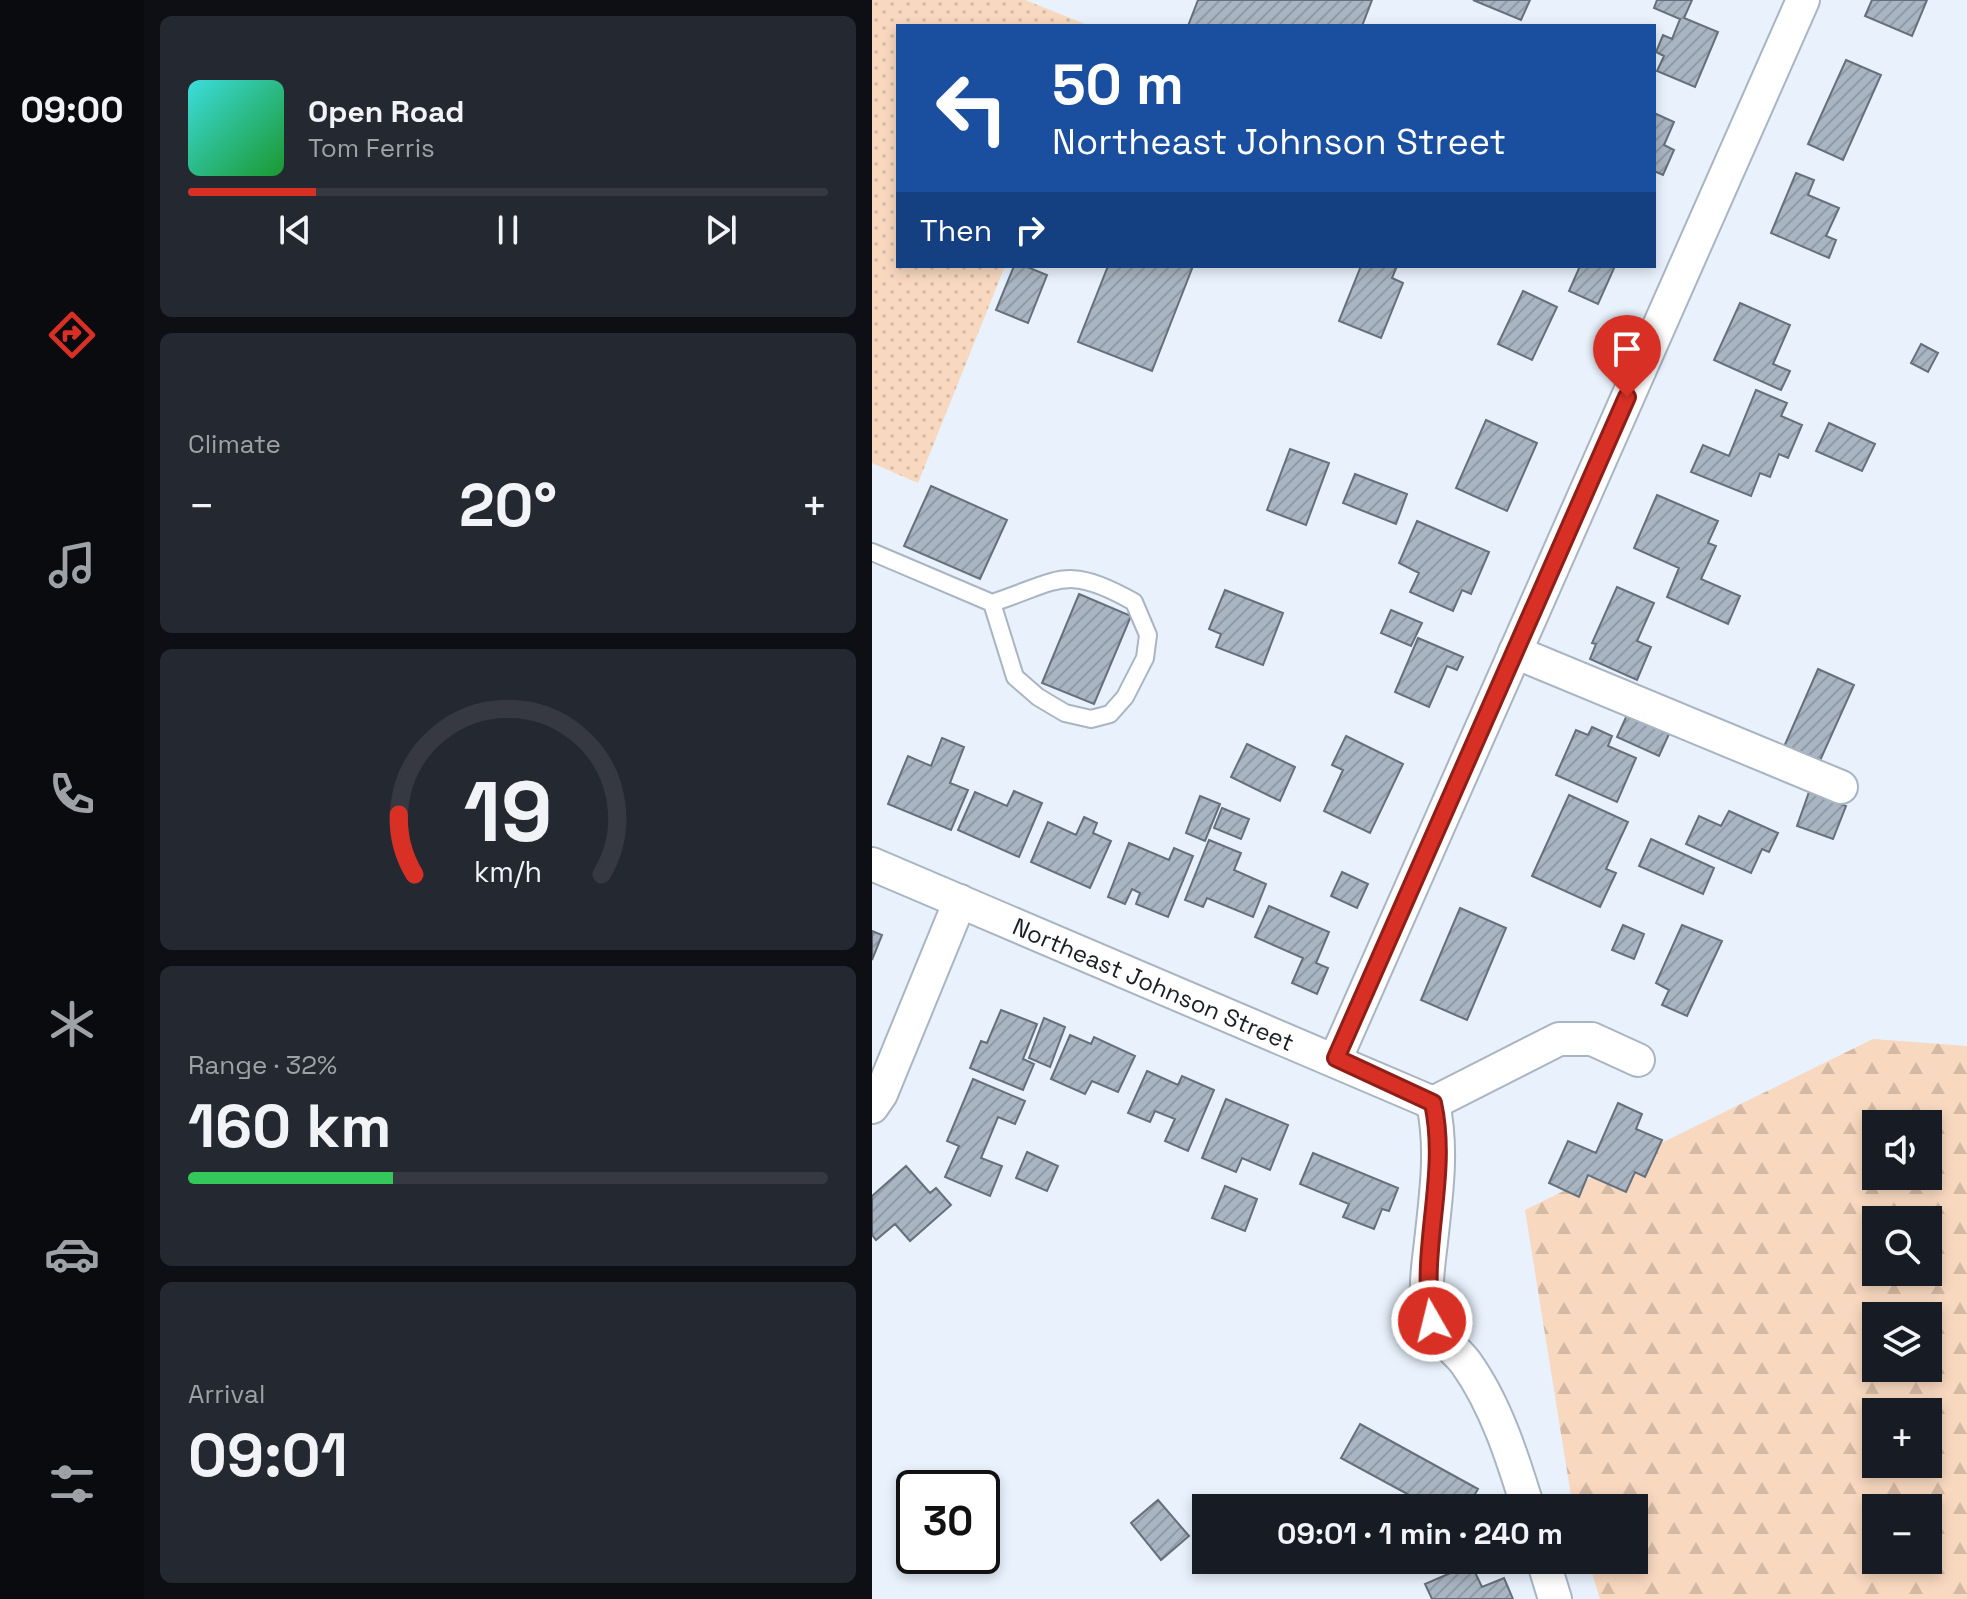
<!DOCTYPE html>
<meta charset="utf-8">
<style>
:root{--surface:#171b24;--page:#242831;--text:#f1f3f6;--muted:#9ea1a6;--line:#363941;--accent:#d93025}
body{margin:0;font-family:"Space Grotesk",sans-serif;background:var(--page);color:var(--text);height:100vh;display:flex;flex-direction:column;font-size:30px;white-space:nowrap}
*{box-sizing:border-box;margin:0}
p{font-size:26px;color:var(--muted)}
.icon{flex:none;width:44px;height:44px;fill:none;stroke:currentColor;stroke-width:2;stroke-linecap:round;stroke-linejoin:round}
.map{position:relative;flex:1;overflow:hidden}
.sheet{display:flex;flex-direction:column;gap:16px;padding:16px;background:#0d0f14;width:728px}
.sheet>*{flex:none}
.banner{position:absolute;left:24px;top:24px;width:760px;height:244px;border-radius:0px;box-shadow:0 4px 12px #0003;background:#1a4fa0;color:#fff;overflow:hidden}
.buttons{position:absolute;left:990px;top:1110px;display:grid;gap:16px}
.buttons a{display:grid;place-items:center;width:80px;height:80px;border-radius:0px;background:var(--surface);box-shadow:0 4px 12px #0003;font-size:40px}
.speed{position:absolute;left:24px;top:1470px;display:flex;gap:16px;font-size:40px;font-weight:700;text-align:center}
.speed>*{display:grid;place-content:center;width:104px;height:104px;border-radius:50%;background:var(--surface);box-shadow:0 4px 12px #0003;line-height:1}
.speed .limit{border:4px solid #111;border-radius:12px;background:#fff;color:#111}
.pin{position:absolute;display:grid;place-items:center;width:68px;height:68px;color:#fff;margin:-82px -34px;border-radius:50% 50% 50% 0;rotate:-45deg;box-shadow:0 0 8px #0007}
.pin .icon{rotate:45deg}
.me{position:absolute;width:88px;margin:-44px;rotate:352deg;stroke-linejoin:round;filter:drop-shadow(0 0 6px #0008)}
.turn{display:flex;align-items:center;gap:28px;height:168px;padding:0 24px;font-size:36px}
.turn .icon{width:104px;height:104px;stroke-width:2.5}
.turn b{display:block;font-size:56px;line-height:68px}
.then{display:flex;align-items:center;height:76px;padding:0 24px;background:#0003;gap:16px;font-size:30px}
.big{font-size:60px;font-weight:600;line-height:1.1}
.sheet .card{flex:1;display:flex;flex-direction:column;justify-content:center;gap:12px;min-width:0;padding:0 28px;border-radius:12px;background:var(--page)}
.sheet .dial{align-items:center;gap:0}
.dial svg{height:208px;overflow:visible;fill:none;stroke:var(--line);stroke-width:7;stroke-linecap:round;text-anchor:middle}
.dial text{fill:var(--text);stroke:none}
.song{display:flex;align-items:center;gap:24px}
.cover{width:96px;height:96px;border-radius:12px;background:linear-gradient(135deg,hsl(180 70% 55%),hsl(130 70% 35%))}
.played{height:8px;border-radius:4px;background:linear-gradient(90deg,var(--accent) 20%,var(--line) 20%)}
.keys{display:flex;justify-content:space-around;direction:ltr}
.heat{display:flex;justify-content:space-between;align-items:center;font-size:44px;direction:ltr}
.charge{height:12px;border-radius:6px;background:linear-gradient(90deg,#34c759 32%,var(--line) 0)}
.trip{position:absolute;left:320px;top:1494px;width:456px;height:80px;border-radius:0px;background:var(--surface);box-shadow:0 4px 12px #0003;font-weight:600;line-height:80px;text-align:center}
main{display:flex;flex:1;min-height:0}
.menu{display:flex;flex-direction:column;width:144px;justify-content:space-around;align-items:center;background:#090b0e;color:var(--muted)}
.menu .icon{width:56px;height:56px}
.menu .active{color:var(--accent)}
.menu b{font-size:36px;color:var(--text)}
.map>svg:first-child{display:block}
.grass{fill:url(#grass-dots)}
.forest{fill:url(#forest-firs);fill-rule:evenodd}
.building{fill:url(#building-hatch);stroke:#65707c;stroke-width:2}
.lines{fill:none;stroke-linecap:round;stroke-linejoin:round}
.service-casing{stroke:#a9b5c2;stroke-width:20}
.minor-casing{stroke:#a9b5c2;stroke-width:36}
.service{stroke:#fff;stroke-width:16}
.minor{stroke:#fff;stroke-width:32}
.route-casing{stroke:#8d1f18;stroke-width:20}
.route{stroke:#d93025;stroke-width:14}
.labels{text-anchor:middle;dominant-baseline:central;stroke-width:7;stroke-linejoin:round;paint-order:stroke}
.street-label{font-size:24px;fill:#1a1e23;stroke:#fff}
</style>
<main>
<nav class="menu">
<b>09:00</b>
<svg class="icon active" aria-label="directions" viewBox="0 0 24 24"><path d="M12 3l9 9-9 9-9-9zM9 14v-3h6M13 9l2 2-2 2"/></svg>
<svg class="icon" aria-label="music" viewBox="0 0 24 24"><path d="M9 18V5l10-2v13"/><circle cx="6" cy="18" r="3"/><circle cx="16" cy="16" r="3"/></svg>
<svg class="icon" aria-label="phone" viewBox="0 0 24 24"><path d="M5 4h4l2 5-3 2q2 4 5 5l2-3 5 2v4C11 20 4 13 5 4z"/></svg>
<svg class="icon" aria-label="climate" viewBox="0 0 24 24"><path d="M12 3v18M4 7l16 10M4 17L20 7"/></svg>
<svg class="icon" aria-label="car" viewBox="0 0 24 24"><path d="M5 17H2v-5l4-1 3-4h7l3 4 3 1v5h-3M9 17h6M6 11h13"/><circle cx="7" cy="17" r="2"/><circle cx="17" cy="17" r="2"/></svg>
<svg class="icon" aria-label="filters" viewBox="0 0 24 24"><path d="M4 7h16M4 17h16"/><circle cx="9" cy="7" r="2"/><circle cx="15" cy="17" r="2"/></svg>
</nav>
<section class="sheet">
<div class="card">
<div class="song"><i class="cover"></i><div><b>Open Road</b><p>Tom Ferris</p></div></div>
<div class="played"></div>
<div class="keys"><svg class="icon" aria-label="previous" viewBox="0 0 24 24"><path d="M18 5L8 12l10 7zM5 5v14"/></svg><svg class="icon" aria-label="pause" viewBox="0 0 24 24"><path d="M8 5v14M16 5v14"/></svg><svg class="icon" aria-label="next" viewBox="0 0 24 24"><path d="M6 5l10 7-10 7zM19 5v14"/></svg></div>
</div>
<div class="card"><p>Climate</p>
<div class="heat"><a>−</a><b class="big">20°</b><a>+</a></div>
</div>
<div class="card dial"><svg viewBox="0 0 100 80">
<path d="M14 69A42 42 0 1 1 86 69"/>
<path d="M14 69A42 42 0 0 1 8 46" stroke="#d93025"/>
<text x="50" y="56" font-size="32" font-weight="700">19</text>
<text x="50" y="72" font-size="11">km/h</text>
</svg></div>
<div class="card"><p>Range · 32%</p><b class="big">160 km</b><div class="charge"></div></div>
<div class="card"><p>Arrival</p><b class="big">09:01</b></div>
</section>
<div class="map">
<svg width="1095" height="1599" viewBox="0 0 1095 1599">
<defs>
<pattern id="grass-dots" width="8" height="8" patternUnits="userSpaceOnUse" patternTransform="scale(2)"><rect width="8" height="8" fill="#f8d8bf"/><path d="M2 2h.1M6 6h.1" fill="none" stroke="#d4b9a4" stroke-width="1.8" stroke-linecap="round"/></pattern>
<pattern id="forest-firs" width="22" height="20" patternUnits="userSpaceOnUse" patternTransform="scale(2)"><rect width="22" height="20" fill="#f8d8bf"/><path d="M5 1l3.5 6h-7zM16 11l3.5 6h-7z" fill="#d4b9a4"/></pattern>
<pattern id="building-hatch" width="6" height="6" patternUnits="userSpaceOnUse" patternTransform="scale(2)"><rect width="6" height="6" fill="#a9b5c2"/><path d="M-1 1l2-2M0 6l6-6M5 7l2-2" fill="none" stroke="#919ba6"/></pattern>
</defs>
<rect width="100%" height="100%" fill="#e8f1fc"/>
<path class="grass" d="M0 0H153L218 26H26V266H133L46 483 0 463Z"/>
<path class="forest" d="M1001 1039 1095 1046V1599H728L716 1560H762V1508H701L653 1210ZM1004 1124H1056V1176H1004ZM1004 1220H1056V1272H1004ZM1004 1316H1056V1368H1004ZM1004 1412H1056V1464H1004ZM1004 1508H1056V1560H1004Z"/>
<path class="building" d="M326 0H500L490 26H316Z
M601 0H658L649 20Z
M785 0H820L812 18 846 32 823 87 785 71 792 56 784 52 791 35 800 39 808 19 782 8Z
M1000 0H1055L1040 36 993 16Z
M974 60 1009 75 971 160 936 144Z
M782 113 802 122 792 145 802 150 791 175 782 171Z
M924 173 942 180 936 195 967 208 954 236 964 240 957 258 899 233Z
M142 266H153L175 275 156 323 124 310Z
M236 266H321L280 371 206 342Z
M489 266H525L520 278 531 283 509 338 467 321Z
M708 266H743L726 304 697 291Z
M651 291 685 307 660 360 626 344Z
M868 303 918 325 901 364 918 371 909 390 842 360Z
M1049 344 1066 353 1056 372 1039 363Z
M884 390 915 403 909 416 930 425 916 458 907 454 898 477 888 473 879 496 819 472 831 445 857 456Z
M614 420 665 443 635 511 584 488Z
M957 423 1003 444 990 471 944 451Z
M418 449 457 463 434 525 395 510Z
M483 474 535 494 524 524 471 503Z
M59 486 135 520 108 579 32 546Z
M785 495 846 521 836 543 844 546 829 579 868 596 856 624 795 597 807 568 762 548Z
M545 521 617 552 599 594 590 590 581 611 538 592 547 573 527 563Z
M745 587 782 603 765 641 779 647 765 680 718 659 724 644 720 643Z
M353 590 411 613 391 665 344 647 349 634 337 629Z
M207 594 259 616 222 704 170 683Z
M519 610 550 623 539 646 509 633Z
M546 638 591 657 585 670 575 666 557 707 523 692Z
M946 669 982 685 946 765 911 749Z
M755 715 797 734 787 756 745 737Z
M720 727 740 736 736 746 764 758 745 802 684 775 704 730 716 735Z
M474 736 531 764 498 833 452 811 471 770 460 765Z
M70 738 92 747 78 783 96 790 79 830 16 804 36 756 59 766Z
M375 744 423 767 408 801 359 777Z
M142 791 170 803 147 857 86 830 103 792 135 806Z
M937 792 974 806 961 839 925 826Z
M697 795 756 822 734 869 744 873 728 907 660 876Z
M328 796 348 804 333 841 314 833Z
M350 808 377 819 369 839 342 828Z
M857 811 906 833 897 852 890 849 879 873 814 844 827 816 849 826Z
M212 817 225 823 221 833 239 841 218 888 159 862 176 822 204 835Z
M779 839 842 868 831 894 767 866Z
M337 840 369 853 362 870 394 884 381 917 335 898 331 907 313 900Z
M257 843 297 860 302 848 321 856 296 917 264 904 268 893 260 889 253 904 236 897Z
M470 872 496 884 485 908 459 896Z
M397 906 457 932 444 963 456 968 445 994 420 983 431 958 383 937Z
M588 908 634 928 595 1020 549 1000Z
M751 925 772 934 762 959 740 950Z
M810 925 850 941 815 1016 790 1005 797 990 784 983Z
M0 931 10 935 0 960Z
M129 1010 165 1024 151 1059 162 1064 151 1090 98 1068 109 1041 115 1043Z
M172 1018 193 1027 178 1067 157 1058Z
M198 1035 219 1044 222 1037 263 1056 246 1092 220 1081 213 1094 179 1079Z
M275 1071 306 1085 310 1076 342 1090 316 1151 293 1141 303 1119 283 1111 278 1122 256 1113Z
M101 1079 153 1101 143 1124 126 1117 109 1158 130 1166 118 1196 73 1177 87 1146 75 1141Z
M354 1099 416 1125 398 1170 370 1158 364 1172 330 1158Z
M746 1103 770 1114 764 1129 790 1140 773 1177 763 1172 754 1192 716 1175 707 1197 677 1183 696 1141 724 1153Z
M155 1152 186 1166 175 1191 144 1178Z
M441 1153 526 1188 517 1211 510 1209 502 1229 471 1217 477 1204 428 1184Z
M34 1166 58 1193 64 1188 79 1205 38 1241 23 1224 4 1240 0 1235V1196Z
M353 1186 385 1199 373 1231 340 1218Z
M488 1424 606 1489 595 1508H561L469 1458Z
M286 1500 317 1536 289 1560 259 1523Z
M599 1564 610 1587 632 1578 641 1599H560L553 1584Z"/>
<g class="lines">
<g class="service-casing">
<path id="service" d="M0 552 120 603C187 581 194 563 262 602L276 635 273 658 253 697 238 714 219 719 193 713 166 697 143 677 120 603"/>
</g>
<g class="minor-casing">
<g id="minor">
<path d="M643 652 969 787"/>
<path id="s1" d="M0 864 561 1103"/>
<path d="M464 1058 931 0"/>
<path d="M561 1103C571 1150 564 1195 559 1242 556 1268 551 1295 560 1320 566 1339 583 1348 594 1363 624 1405 641 1459 656 1508"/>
<path d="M561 1103 687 1039H720L766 1060"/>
<path d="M0 1107 9 1094 88 901"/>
<path d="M671 1560 683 1599"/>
</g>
</g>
<use href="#service" class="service"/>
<use href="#minor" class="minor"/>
</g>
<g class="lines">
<g class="route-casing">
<path id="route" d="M560 1321C547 1248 577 1176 561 1103L464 1058 755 397"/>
</g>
<use href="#route" class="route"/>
</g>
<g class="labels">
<g class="street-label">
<text stroke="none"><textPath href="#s1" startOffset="306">Northeast Johnson Street</textPath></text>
</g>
</g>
</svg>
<div class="buttons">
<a><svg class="icon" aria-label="sound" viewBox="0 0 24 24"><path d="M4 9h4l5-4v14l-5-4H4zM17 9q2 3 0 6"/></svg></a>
<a><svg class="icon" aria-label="search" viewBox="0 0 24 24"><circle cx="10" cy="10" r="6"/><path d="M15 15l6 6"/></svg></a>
<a><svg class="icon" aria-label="layers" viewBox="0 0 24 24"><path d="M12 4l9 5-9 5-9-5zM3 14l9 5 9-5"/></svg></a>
<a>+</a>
<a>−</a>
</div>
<div class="speed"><div class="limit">30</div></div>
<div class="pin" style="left:755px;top:397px;background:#d93025"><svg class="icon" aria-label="arrive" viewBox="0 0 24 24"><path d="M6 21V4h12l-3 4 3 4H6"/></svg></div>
<svg class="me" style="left:560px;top:1321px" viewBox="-20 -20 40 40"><circle r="17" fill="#d93025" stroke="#fff" stroke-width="3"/><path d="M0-11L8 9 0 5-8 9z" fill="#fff"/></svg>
<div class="trip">09:01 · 1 min · 240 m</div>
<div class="banner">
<div class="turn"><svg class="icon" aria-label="left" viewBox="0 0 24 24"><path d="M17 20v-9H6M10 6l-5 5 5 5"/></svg><div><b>50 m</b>Northeast Johnson Street</div></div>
<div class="then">Then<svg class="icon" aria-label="right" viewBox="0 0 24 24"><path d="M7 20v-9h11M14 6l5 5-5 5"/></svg></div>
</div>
</div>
</main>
